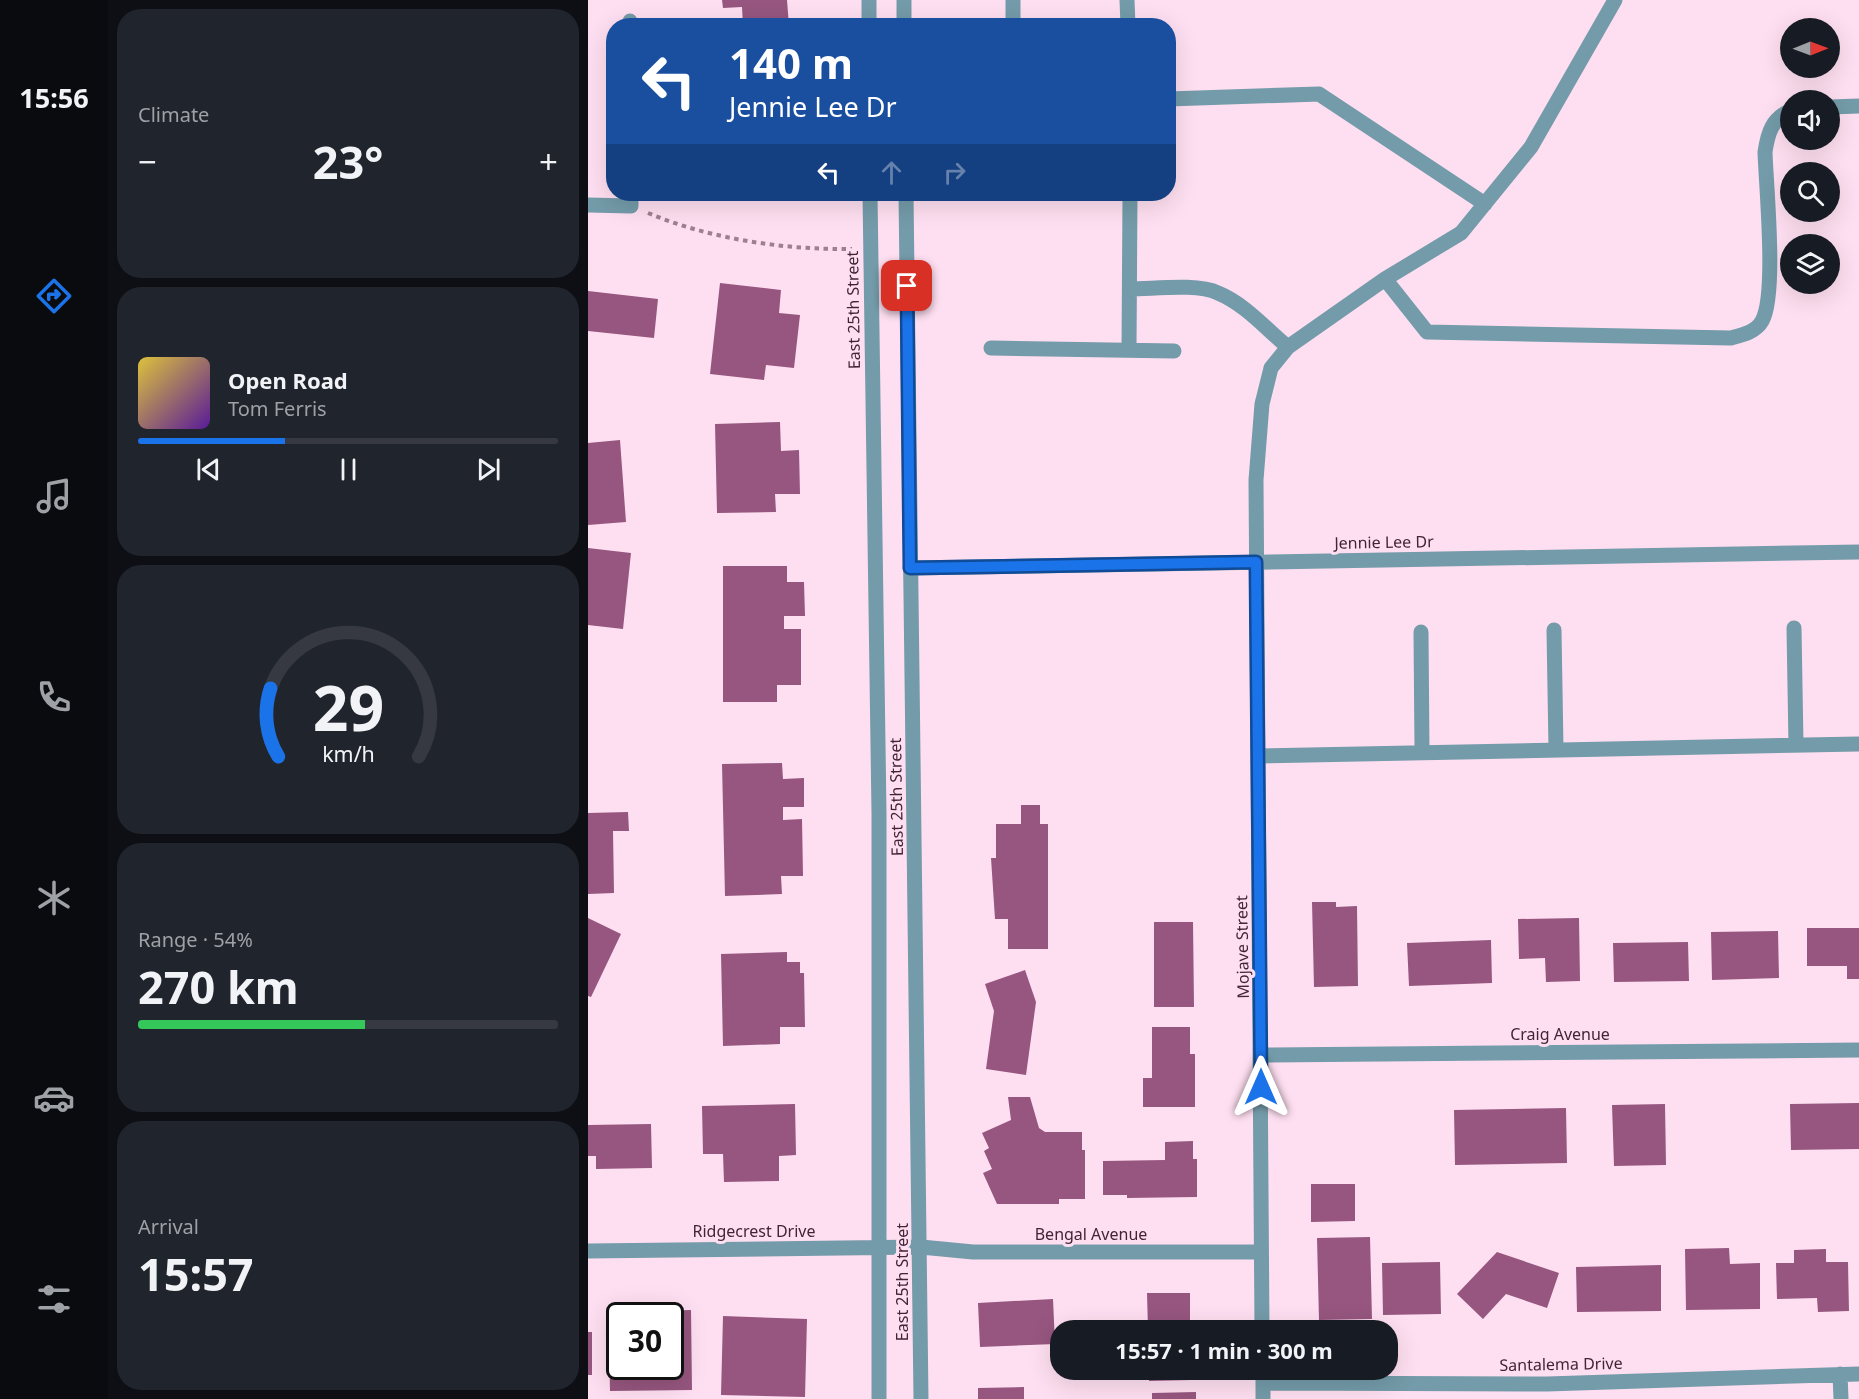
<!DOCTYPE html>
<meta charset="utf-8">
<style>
:root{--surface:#171b24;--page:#20242c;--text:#f1f3f6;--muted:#9ea1a6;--line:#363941;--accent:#1a73e8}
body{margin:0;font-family:"Noto Sans",sans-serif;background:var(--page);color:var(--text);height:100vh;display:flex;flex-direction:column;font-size:22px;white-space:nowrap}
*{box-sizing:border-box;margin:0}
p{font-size:20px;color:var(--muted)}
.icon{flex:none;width:33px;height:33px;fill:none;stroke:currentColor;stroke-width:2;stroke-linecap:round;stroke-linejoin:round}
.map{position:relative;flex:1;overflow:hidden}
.details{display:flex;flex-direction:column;gap:9px;padding:9px;background:#0d0f14;width:480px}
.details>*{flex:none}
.banner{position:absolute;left:18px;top:18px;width:570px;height:183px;border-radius:24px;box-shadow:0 6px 24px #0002;background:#1a4fa0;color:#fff;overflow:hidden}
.needle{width:39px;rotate:89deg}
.fabs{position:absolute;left:1192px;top:18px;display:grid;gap:12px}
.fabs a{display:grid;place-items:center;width:60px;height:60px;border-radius:50%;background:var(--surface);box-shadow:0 6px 24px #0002;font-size:30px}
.speed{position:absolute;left:18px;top:1302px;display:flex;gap:12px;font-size:30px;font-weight:700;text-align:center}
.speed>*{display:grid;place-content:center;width:78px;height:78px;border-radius:50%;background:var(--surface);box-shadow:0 6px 24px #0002;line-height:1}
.speed .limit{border:3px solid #111;border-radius:9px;background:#fff;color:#111}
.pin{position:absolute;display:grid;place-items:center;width:51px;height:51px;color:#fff;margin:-26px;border-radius:12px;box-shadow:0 3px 9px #0006}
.me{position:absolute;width:66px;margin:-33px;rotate:0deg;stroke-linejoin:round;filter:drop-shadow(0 0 4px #0008)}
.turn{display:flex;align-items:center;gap:21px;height:126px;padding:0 24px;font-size:27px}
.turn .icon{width:78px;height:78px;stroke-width:2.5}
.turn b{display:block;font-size:42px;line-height:51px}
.lanes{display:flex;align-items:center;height:57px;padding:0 24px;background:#0003;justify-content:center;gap:30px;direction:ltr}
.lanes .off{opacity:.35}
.big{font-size:45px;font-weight:700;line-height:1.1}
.details .widget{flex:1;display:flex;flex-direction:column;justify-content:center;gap:9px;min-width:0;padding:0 21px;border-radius:24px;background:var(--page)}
.details .dial{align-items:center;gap:0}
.dial svg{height:156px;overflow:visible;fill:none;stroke:var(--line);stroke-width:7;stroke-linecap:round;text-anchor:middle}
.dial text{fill:var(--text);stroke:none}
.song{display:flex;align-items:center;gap:18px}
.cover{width:72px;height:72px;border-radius:9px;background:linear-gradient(135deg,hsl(50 70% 55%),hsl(270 70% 35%))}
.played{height:6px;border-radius:3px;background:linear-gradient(90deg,var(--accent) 35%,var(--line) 35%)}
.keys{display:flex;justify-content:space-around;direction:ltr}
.heat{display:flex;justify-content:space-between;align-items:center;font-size:33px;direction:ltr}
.charge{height:9px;border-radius:4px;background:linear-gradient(90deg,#34c759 54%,var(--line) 0)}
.trip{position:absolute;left:462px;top:1320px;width:348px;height:60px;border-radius:24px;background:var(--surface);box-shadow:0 6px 24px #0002;font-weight:700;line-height:60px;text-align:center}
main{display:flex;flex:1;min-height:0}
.dock{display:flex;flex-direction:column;width:108px;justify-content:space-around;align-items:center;background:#090b0e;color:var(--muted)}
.dock .icon{width:42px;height:42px}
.dock .selected{color:var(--accent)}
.dock b{font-size:27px;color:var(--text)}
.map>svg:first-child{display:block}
.building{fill:#96567f}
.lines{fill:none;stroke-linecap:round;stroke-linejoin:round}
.path{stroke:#9d7f91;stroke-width:4;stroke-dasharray:4.5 4.5;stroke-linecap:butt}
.minor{stroke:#749ba9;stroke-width:15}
.route-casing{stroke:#114b97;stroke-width:15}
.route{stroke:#1a73e8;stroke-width:10}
.labels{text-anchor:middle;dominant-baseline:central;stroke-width:6;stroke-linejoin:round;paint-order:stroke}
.street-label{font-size:16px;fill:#412436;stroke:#fedff1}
</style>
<main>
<nav class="dock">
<b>15:56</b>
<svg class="icon selected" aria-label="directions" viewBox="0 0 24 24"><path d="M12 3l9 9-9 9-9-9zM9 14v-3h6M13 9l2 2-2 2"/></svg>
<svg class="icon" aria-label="music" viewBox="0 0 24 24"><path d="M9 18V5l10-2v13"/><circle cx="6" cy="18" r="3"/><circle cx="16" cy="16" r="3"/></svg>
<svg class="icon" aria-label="phone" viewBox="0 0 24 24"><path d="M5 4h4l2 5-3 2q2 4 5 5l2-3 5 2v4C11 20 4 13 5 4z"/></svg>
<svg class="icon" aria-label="climate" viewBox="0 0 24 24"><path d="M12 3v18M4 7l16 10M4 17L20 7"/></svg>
<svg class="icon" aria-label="car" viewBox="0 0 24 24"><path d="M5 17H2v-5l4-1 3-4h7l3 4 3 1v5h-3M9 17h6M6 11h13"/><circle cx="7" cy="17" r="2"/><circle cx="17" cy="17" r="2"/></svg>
<svg class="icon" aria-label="filters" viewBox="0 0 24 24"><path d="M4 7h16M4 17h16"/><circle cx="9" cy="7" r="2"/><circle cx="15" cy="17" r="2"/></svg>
</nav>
<section class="details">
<div class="widget"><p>Climate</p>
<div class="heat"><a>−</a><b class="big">23°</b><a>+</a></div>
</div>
<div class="widget">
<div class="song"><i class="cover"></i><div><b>Open Road</b><p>Tom Ferris</p></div></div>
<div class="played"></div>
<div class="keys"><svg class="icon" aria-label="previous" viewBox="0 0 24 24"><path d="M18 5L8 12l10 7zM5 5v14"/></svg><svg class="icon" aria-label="pause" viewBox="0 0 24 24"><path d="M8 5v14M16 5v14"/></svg><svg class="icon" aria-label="next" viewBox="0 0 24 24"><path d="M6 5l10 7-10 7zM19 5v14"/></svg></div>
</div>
<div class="widget dial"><svg viewBox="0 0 100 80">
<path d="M14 69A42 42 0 1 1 86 69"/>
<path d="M14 69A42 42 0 0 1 10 34" stroke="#1a73e8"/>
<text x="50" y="56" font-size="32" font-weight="700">29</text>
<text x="50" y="72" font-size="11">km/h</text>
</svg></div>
<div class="widget"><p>Range · 54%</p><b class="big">270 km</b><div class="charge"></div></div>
<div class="widget"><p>Arrival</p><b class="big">15:57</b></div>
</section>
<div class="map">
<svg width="1271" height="1399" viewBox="0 0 1271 1399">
<rect width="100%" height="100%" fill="#fedff1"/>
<path class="building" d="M134 0H199L201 26H155L154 7 135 8Z
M132 283 193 290 191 313 212 315 206 368 178 365 176 380 122 374Z
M0 291 70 299 66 338 0 331Z
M192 422 193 451 211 450 212 494H187L188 512 129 513 127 424Z
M32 440 38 522 0 525V443Z
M0 548 43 553 35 629 0 625Z
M135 566H199V582H216L217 616H196V629H213V685H189V702H135Z
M194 763 195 779 216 778V807H195V820L214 819 215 876H193L194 894 137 896 134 764Z
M433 805H452V824H460V949H420V919H407L403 858H408V824H433Z
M40 812 41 831H25L26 893 0 894V813Z
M724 902H748V907L769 906 770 986 726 987Z
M0 918 33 934 3 997 0 996Z
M991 918 992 981 958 982 957 958 931 959 930 919Z
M566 922H605L606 1007H566Z
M1219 928H1271V979H1259V966H1219Z
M1190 931 1191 978 1124 980 1123 932Z
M903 940 904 983 821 986 819 943Z
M1100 942 1101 981 1026 982 1025 943Z
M199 952V962H212V973H216L217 1027H192V1044L135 1046 133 954Z
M437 970 448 1002 438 1075 398 1069 406 1011 397 984Z
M564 1027H602V1054H607V1107H555V1078H564Z
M420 1097H442L451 1128 457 1132H494V1150H497V1199H471V1204H409L395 1173 404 1169 396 1151 401 1148 394 1133 423 1120Z
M1271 1103V1149L1203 1150 1202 1104Z
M207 1104 208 1155 191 1156V1181L136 1182 135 1154H115L114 1106Z
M1077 1104 1078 1165 1026 1166 1024 1105Z
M978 1108 979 1163 867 1165 866 1110Z
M63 1124 64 1168 8 1169V1156H0V1125Z
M605 1141V1159H609V1197L539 1198V1195H515V1161L577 1160V1142Z
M723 1184H767V1221L723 1222Z
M782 1237 784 1319 731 1320 729 1238Z
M1141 1248 1142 1264 1172 1263V1309L1098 1310 1097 1249Z
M1238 1249V1262H1260L1261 1311 1230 1312 1229 1298 1189 1299 1188 1263H1206V1250Z
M909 1252 971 1273 959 1308 918 1294 895 1319 869 1294Z
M852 1262 853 1314 795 1315 794 1263Z
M1073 1265V1311L989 1312 988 1267Z
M559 1293H602V1330H560Z
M465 1299 467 1344 392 1347 390 1303Z
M103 1310 104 1390 22 1391 21 1341H32V1366H82V1316H61V1311Z
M135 1316 219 1319 217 1397 133 1395Z
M0 1332H4V1375H0Z
M561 1370H603V1380L561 1381Z
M436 1387V1399H390V1388Z
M608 1392V1399H564V1393Z"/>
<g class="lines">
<path class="path" d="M60 213C122 239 197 250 264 249"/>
<path class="minor" d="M281 0V26
M316 0V26
M539 0 540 26
M42 21V26
M425 26V0
M580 99 731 94 897 204
M1242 107 1271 106
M282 194 291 813V1399
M318 194 333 1399
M0 205 43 206V194
M797 279 839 332 1143 338C1154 335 1168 332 1174 321 1189 295 1178 186 1177 152 1180 132 1184 119 1203 110
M542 289C566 289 609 283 630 293 657 304 678 329 700 347
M403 348 586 351
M541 350 542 194
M322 568 1271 552
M1206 628 1208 745
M966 630 968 749
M833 632 834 751
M670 756 1271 744
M673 1055 1271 1050
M0 1251 333 1247 385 1252H673
M674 1330 668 480 674 404 683 368 700 347 797 279 873 233 943 147 1027 0
M675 1370V1399
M1252 1374 1253 1399
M675 1383 959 1384 1271 1374"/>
</g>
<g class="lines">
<g class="route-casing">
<path id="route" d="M319 286 322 568 668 562 673 1087"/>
</g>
<use href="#route" class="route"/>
</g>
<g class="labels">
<g class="street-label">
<text transform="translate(265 310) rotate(-91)">East 25th Street</text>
<text transform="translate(796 542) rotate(-1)">Jennie Lee Dr</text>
<text transform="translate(308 797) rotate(-91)">East 25th Street</text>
<text transform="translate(654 947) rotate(-91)">Mojave Street</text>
<text x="972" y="1034">Craig Avenue</text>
<text x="166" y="1231">Ridgecrest Drive</text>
<text x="503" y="1234">Bengal Avenue</text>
<text transform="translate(314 1282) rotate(-90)">East 25th Street</text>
<text transform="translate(973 1364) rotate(-1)">Santalema Drive</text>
</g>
</g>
</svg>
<div class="fabs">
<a><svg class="needle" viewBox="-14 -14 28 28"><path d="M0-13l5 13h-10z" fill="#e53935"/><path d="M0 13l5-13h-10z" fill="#9ea1a6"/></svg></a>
<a><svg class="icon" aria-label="sound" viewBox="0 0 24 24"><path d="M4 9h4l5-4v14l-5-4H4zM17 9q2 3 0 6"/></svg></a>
<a><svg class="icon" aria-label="search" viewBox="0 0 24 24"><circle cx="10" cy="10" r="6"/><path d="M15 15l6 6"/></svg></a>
<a><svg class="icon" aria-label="layers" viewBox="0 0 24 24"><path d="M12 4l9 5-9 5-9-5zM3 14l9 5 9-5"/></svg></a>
</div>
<div class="speed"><div class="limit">30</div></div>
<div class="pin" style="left:319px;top:286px;background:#d93025"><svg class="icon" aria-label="arrive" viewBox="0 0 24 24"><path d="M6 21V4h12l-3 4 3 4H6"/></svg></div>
<svg class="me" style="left:673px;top:1087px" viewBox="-20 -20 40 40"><path d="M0-17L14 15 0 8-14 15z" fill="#1a73e8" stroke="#fff" stroke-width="4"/></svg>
<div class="trip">15:57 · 1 min · 300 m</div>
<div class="banner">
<div class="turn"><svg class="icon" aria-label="left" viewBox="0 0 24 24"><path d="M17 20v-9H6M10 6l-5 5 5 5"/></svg><div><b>140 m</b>Jennie Lee Dr</div></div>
<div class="lanes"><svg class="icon" aria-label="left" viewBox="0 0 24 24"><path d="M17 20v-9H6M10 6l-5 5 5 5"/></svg><svg class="icon off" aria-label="ahead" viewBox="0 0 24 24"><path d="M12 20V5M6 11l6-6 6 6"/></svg><svg class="icon off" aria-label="right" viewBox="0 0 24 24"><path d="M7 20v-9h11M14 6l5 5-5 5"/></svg></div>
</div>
</div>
</main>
